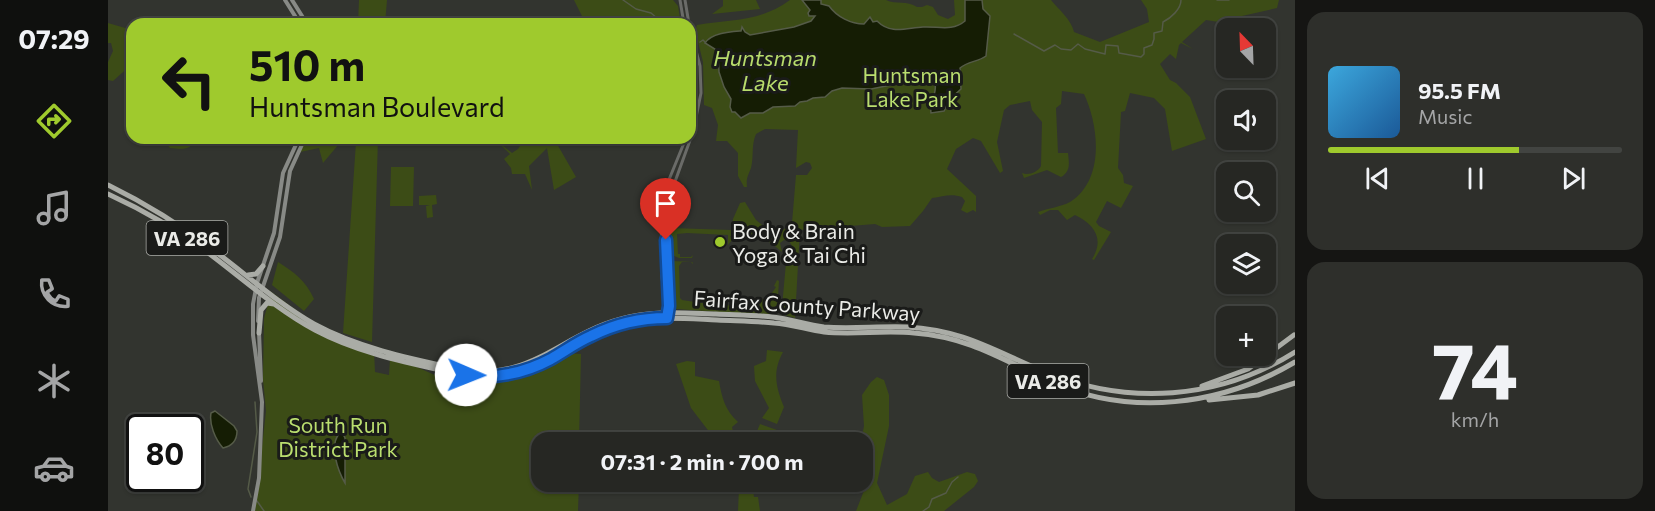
<!DOCTYPE html>
<meta charset="utf-8">
<style>
:root{--surface:#262723;--page:#2e2f2b;--text:#f1f3f6;--muted:#a4a5a6;--line:#424441;--accent:#9fca2d}
body{margin:0;font-family:Commissioner,sans-serif;background:var(--page);color:var(--text);height:100vh;display:flex;flex-direction:column;font-size:22px;white-space:nowrap}
*{box-sizing:border-box;margin:0}
p{font-size:20px;color:var(--muted)}
.icon{flex:none;width:33px;height:33px;fill:none;stroke:currentColor;stroke-width:2;stroke-linecap:round;stroke-linejoin:round}
.map{position:relative;flex:1;overflow:hidden}
.details{display:flex;flex-direction:column;gap:12px;padding:12px;background:#151513;width:360px}
.details>*{flex:none}
.guide{position:absolute;left:18px;top:18px;width:570px;height:126px;border-radius:18px;box-shadow:0 2px 4px #0004,0 0 0 2px var(--line);background:#9fca2d;color:#111;overflow:hidden}
.needle{width:39px;rotate:337deg}
.buttons{position:absolute;left:1108px;top:18px;display:grid;gap:12px}
.buttons a{display:grid;place-items:center;width:60px;height:60px;border-radius:12px;background:var(--surface);box-shadow:0 2px 4px #0004,0 0 0 2px var(--line);font-size:30px}
.speed{position:absolute;left:18px;top:414px;display:flex;gap:12px;font-size:30px;font-weight:700;text-align:center}
.speed>*{display:grid;place-content:center;width:78px;height:78px;border-radius:50%;background:var(--surface);box-shadow:0 2px 4px #0004,0 0 0 2px var(--line);line-height:1}
.speed .limit{border:3px solid #111;border-radius:9px;background:#fff;color:#111}
.pin{position:absolute;display:grid;place-items:center;width:51px;height:51px;color:#fff;margin:-62px -26px;border-radius:50% 50% 50% 0;rotate:-45deg;box-shadow:0 0 6px #0007}
.pin .icon{rotate:45deg}
.me{position:absolute;width:66px;margin:-33px;rotate:91deg;stroke-linejoin:round;filter:drop-shadow(0 0 4px #0008)}
.turn{display:flex;align-items:center;gap:21px;height:126px;padding:0 24px;font-size:27px}
.turn .icon{width:78px;height:78px;stroke-width:2.5}
.turn b{display:block;font-size:42px;line-height:51px}
.details .card{flex:1;display:flex;flex-direction:column;justify-content:center;gap:9px;min-width:0;padding:0 21px;border-radius:18px;background:var(--page)}
.details .dial{align-items:center;gap:0}
.dial b{font-size:78px;line-height:1}
.song{display:flex;align-items:center;gap:18px}
.cover{width:72px;height:72px;border-radius:9px;background:linear-gradient(135deg,hsl(200 70% 55%),hsl(210 70% 35%))}
.played{height:6px;border-radius:3px;background:linear-gradient(90deg,var(--accent) 65%,var(--line) 65%)}
.keys{display:flex;justify-content:space-around;direction:ltr}
.trip{position:absolute;left:423px;top:432px;width:342px;height:60px;border-radius:18px;background:var(--surface);box-shadow:0 2px 4px #0004,0 0 0 2px var(--line);font-weight:700;line-height:60px;text-align:center}
main{display:flex;flex:1;min-height:0}
.tab-bar{display:flex;flex-direction:column;width:108px;justify-content:space-around;align-items:center;background:#0f100e;color:var(--muted)}
.tab-bar .icon{width:42px;height:42px}
.tab-bar .on{color:var(--accent)}
.tab-bar b{font-size:27px;color:var(--text)}
.map>svg:first-child{display:block}
.green{fill:#3c4c16}
.water{fill:#151d04;stroke:#555b48;stroke-width:1.5}
.lines{fill:none;stroke-linecap:round;stroke-linejoin:round}
.stream{stroke:#555b48;stroke-width:1.5}
.tertiary{stroke:#6a6b68;stroke-width:3}
.secondary{stroke:#888a86;stroke-width:4}
.trunk{stroke:#aaaca6;stroke-width:5}
.route-casing{stroke:#114b97;stroke-width:15}
.route{stroke:#1a73e8;stroke-width:10}
.poi-dot{fill:#9fca2d;stroke:#1a1b19;stroke-width:2}
.labels{text-anchor:middle;dominant-baseline:central;stroke-width:6;stroke-linejoin:round;paint-order:stroke}
.shield{fill:#1a1b19;stroke:#acada9;stroke-width:1.5}
.shield-label{font-size:20px;font-weight:bold;fill:#eaebe7}
.park-label{font-size:21px;fill:#bade6f;stroke:#1a1b19}
.poi-label{font-size:21px;fill:#eaebe7;stroke:#1a1b19;text-anchor:start}
.street-label{font-size:21px;fill:#eaebe7;stroke:#1a1b19}
.water-label{font-size:22px;font-style:italic;fill:#b8dc6c;stroke:#1a1b19}
</style>
<main>
<nav class="tab-bar">
<b>07:29</b>
<svg class="icon on" aria-label="directions" viewBox="0 0 24 24"><path d="M12 3l9 9-9 9-9-9zM9 14v-3h6M13 9l2 2-2 2"/></svg>
<svg class="icon" aria-label="music" viewBox="0 0 24 24"><path d="M9 18V5l10-2v13"/><circle cx="6" cy="18" r="3"/><circle cx="16" cy="16" r="3"/></svg>
<svg class="icon" aria-label="phone" viewBox="0 0 24 24"><path d="M5 4h4l2 5-3 2q2 4 5 5l2-3 5 2v4C11 20 4 13 5 4z"/></svg>
<svg class="icon" aria-label="climate" viewBox="0 0 24 24"><path d="M12 3v18M4 7l16 10M4 17L20 7"/></svg>
<svg class="icon" aria-label="car" viewBox="0 0 24 24"><path d="M5 17H2v-5l4-1 3-4h7l3 4 3 1v5h-3M9 17h6M6 11h13"/><circle cx="7" cy="17" r="2"/><circle cx="17" cy="17" r="2"/></svg>
</nav>
<div class="map">
<svg width="1187" height="511" viewBox="0 0 1187 511">
<rect width="100%" height="100%" fill="#32342f"/>
<path class="green" d="M251 0H279L277 24H250Z
M466 0H565L570 6 573 24H478Z
M615 0H648L652 9 604 14 615 6Z
M682 0H778C788 5 799 0 809 7H814L819 5 825 7 830 15 840 19 847 15 846 0H943C951 10 963 19 966 32L992 42 1041 22 1039 9 1033 0H1171L1169 8 1134 16 1136 24 1135 28 1132 17 1111 22 1098 20 1074 42 1085 49 1073 43 1071 45 1068 59 1062 54 1052 64 1062 80 1068 83 1082 97 1098 139 1064 151 1057 109 1046 98 1022 93 1017 111 1013 112 1010 168 1015 175 1016 183 1025 186 1013 208 999 201 988 222 991 226 1003 232 986 260 984 259C997 239 986 224 967 215L959 220 950 210H942L932 215 930 212C940 208 953 207 962 202 997 180 991 126 976 94L954 91 953 104 948 108 950 153H960C961 163 963 171 953 177L939 170 916 178 914 173C920 176 930 172 933 166L934 122 924 110 922 101 902 105 896 110 889 142 895 171 892 173 873 141 865 138 848 149 839 169 868 196V212L865 210 859 213 853 210 857 201 854 197C842 193 835 197 824 198L815 211 802 226 774 227 767 224 692 230 687 318 677 315 674 307 679 252 684 246 681 241 676 240 672 243 674 252C653 234 648 236 622 236L624 240 620 245V235L579 233 569 234 570 254H572V257H583L585 255 584 258H571L564 255 562 228 624 230 625 219 632 203 637 202 648 220 659 229 675 230 684 223 688 175H699L704 168 702 163 698 162 688 168 690 130 657 129 648 134C643 145 646 157 643 168 640 176 638 178 639 187H636L630 176V153L619 141H608L610 125 604 108 596 105 595 62 587 30 589 25C624 19 652 22 682 0Z
M0 23 24 30V64L5 81 0 80V62L5 51 3 43H0Z
M54 138H89C82 151 75 149 62 148Z
M200 138H236L215 163 211 148 192 152Z
M238 138H270L264 342 235 333 248 142Z
M417 138H454L449 144 468 177 446 190 439 148 421 166 424 190 417 174H404L403 168 396 159 402 154 390 142 404 153 410 149Z
M283 167H306L305 206H282Z
M328 195 329 204 324 205 325 217 319 218 318 206 322 205H311V196Z
M565 261 584 262 585 263V264L583 262H574L571 266 572 298 574 300 600 304 601 302C622 308 656 308 668 287L666 286 669 280 671 281 669 310 664 314 626 313 568 309 611 310 565 309 562 304V265L564 304 563 267Z
M170 262C186 272 198 281 206 299L196 311 164 285Z
M162 291 200 319 266 351 267 372 281 375 282 359 304 365 336 379 348 380 385 378 421 370 443 362 457 353 473 354 471 442H434V482H471L470 511H147L158 411 155 379 156 319C158 309 162 302 162 291Z
M659 350 675 352C664 372 668 387 676 407L669 424 654 418 661 408 647 381 646 366 658 361Z
M579 361 587 362V376L611 381C614 398 617 410 630 422L624 427 627 442H609L583 408 568 364Z
M769 377 776 380 781 395V426L769 483 779 505 799 494 807 476 820 472 824 478 831 482 859 472 867 474 870 481 866 487 836 511H748L757 488 753 442 756 426 754 395 763 382Z
M652 424 669 430 665 442H647V436Z
M644 482 646 497H650L652 511H630L631 488 619 485 622 483Z"/>
<path class="water" d="M694 0H713V4L721 6C729 17 743 24 756 24L762 17 765 22 769 21C783 35 798 28 815 27 830 26 844 32 857 21V0H874L875 9 882 16 878 56C870 62 860 61 852 68L853 89 842 99 836 111 823 113C821 101 832 91 825 77L816 74 813 75V80L802 82 795 80 788 84 763 89 734 88 724 91 717 97 705 98 699 101 692 102 687 106 665 107 655 113H642L633 118 627 112H624L622 107 623 99 616 87 611 72 610 51 597 43C604 33 621 32 633 31L634 27 637 32 642 35 686 27 703 21 707 16H701L700 13 702 10Z
M107 411 126 426 129 431C129 441 124 446 115 448 107 439 101 424 103 413Z
M231 434H235L237 438V483C230 471 221 446 231 434Z"/>
<g class="lines">
<path class="stream" d="M515 0 528 9 543 13 556 24
M1109 0H1121
M906 34 936 51 947 45 953 49 963 50 970 44 977 49 997 54 998 45 1010 46 1011 53 1033 57 1036 54V48L1044 45 1046 39V33L1054 31 1055 22C1063 18 1073 9 1073 0
M592 42 595 40 597 42
M143 497 140 489 149 432 147 402
M149 501 156 511
M815 511 821 507 824 499 838 493 844 482 850 477"/>
<path class="tertiary" d="M572 0 576 24
M577 0 581 24
M582 49C589 74 589 97 582 123
M558 313 554 277 553 209 558 187 578 138
M560 313 558 227 560 201 585 132 593 93 592 66 582 28"/>
<path class="secondary" d="M177 0 192 24
M184 0 199 24
M150 321 151 298 172 237 182 171 197 138
M151 332 153 381
M145 511 151 478 154 402 145 335V304L149 283 166 233 175 173 191 138"/>
<path class="trunk" d="M0 185C39 204 74 226 108 252 140 276 171 304 206 324 248 347 299 358 346 368 421 385 449 336 513 319 544 310 576 313 608 314 627 315 646 315 665 317 682 319 699 325 716 327 743 329 771 326 799 327 856 330 886 351 937 372 1020 406 1111 400 1187 352
M0 194C35 210 68 229 99 252 134 278 168 309 207 330 248 352 296 362 341 372 372 380 405 377 434 363 471 346 497 324 539 319 562 317 586 319 609 320 628 321 647 321 666 323 683 324 700 330 716 332 746 335 776 330 806 333 861 337 895 360 943 382 1022 417 1113 406 1187 362
M140 275 148 274 155 266
M151 333 153 310 159 303 166 304
M1094 386 1140 369 1186 335
M1101 400 1150 395 1187 383"/>
</g>
<g class="lines">
<g class="route-casing">
<path id="route" d="M358 375C388 379 417 373 443 359 457 351 469 342 483 336 507 324 533 318 559 318L561 306 558 240"/>
</g>
<use href="#route" class="route"/>
</g>
<circle class="poi-dot" cx="612" cy="242" r="6"/>
<g class="labels">
<g class="shield">
<rect x="38.5" y="221" width="81" height="34" rx="4.5"/>
<rect x="899.5" y="364" width="81" height="34" rx="4.5"/>
</g>
<g class="shield-label">
<text x="79" y="238">VA 286</text>
<text x="940" y="381">VA 286</text>
</g>
<g class="park-label">
<text x="804" y="74">Huntsman<tspan x="804" dy="24">Lake Park</tspan></text>
<text x="230" y="424">South Run<tspan x="230" dy="24">District Park</tspan></text>
</g>
<g class="poi-label">
<text x="624" y="230">Body &amp; Brain<tspan x="624" dy="24">Yoga &amp; Tai Chi</tspan></text>
</g>
<g class="street-label">
<text transform="translate(699 305) rotate(4)">Fairfax County Parkway</text>
</g>
<g class="water-label">
<text x="657" y="57">Huntsman<tspan x="657" dy="25">Lake</tspan></text>
</g>
</g>
</svg>
<div class="buttons">
<a><svg class="needle" viewBox="-14 -14 28 28"><path d="M0-13l5 13h-10z" fill="#e53935"/><path d="M0 13l5-13h-10z" fill="#a4a5a6"/></svg></a>
<a><svg class="icon" aria-label="sound" viewBox="0 0 24 24"><path d="M4 9h4l5-4v14l-5-4H4zM17 9q2 3 0 6"/></svg></a>
<a><svg class="icon" aria-label="search" viewBox="0 0 24 24"><circle cx="10" cy="10" r="6"/><path d="M15 15l6 6"/></svg></a>
<a><svg class="icon" aria-label="layers" viewBox="0 0 24 24"><path d="M12 4l9 5-9 5-9-5zM3 14l9 5 9-5"/></svg></a>
<a>+</a>
</div>
<div class="speed"><div class="limit">80</div></div>
<div class="pin" style="left:558px;top:240px;background:#d93025"><svg class="icon" aria-label="arrive" viewBox="0 0 24 24"><path d="M6 21V4h12l-3 4 3 4H6"/></svg></div>
<svg class="me" style="left:358px;top:375px" viewBox="-20 -20 40 40"><circle r="19" fill="#fff"/><path d="M0-13L10 11 0 6-10 11z" fill="#1a73e8"/></svg>
<div class="trip">07:31 · 2 min · 700 m</div>
<div class="guide">
<div class="turn"><svg class="icon" aria-label="left" viewBox="0 0 24 24"><path d="M17 20v-9H6M10 6l-5 5 5 5"/></svg><div><b>510 m</b>Huntsman Boulevard</div></div>
</div>
</div>
<section class="details">
<div class="card">
<div class="song"><i class="cover"></i><div><b>95.5 FM</b><p>Music</p></div></div>
<div class="played"></div>
<div class="keys"><svg class="icon" aria-label="previous" viewBox="0 0 24 24"><path d="M18 5L8 12l10 7zM5 5v14"/></svg><svg class="icon" aria-label="pause" viewBox="0 0 24 24"><path d="M8 5v14M16 5v14"/></svg><svg class="icon" aria-label="next" viewBox="0 0 24 24"><path d="M6 5l10 7-10 7zM19 5v14"/></svg></div>
</div>
<div class="card dial"><b>74</b><p>km/h</p></div>
</section>
</main>
